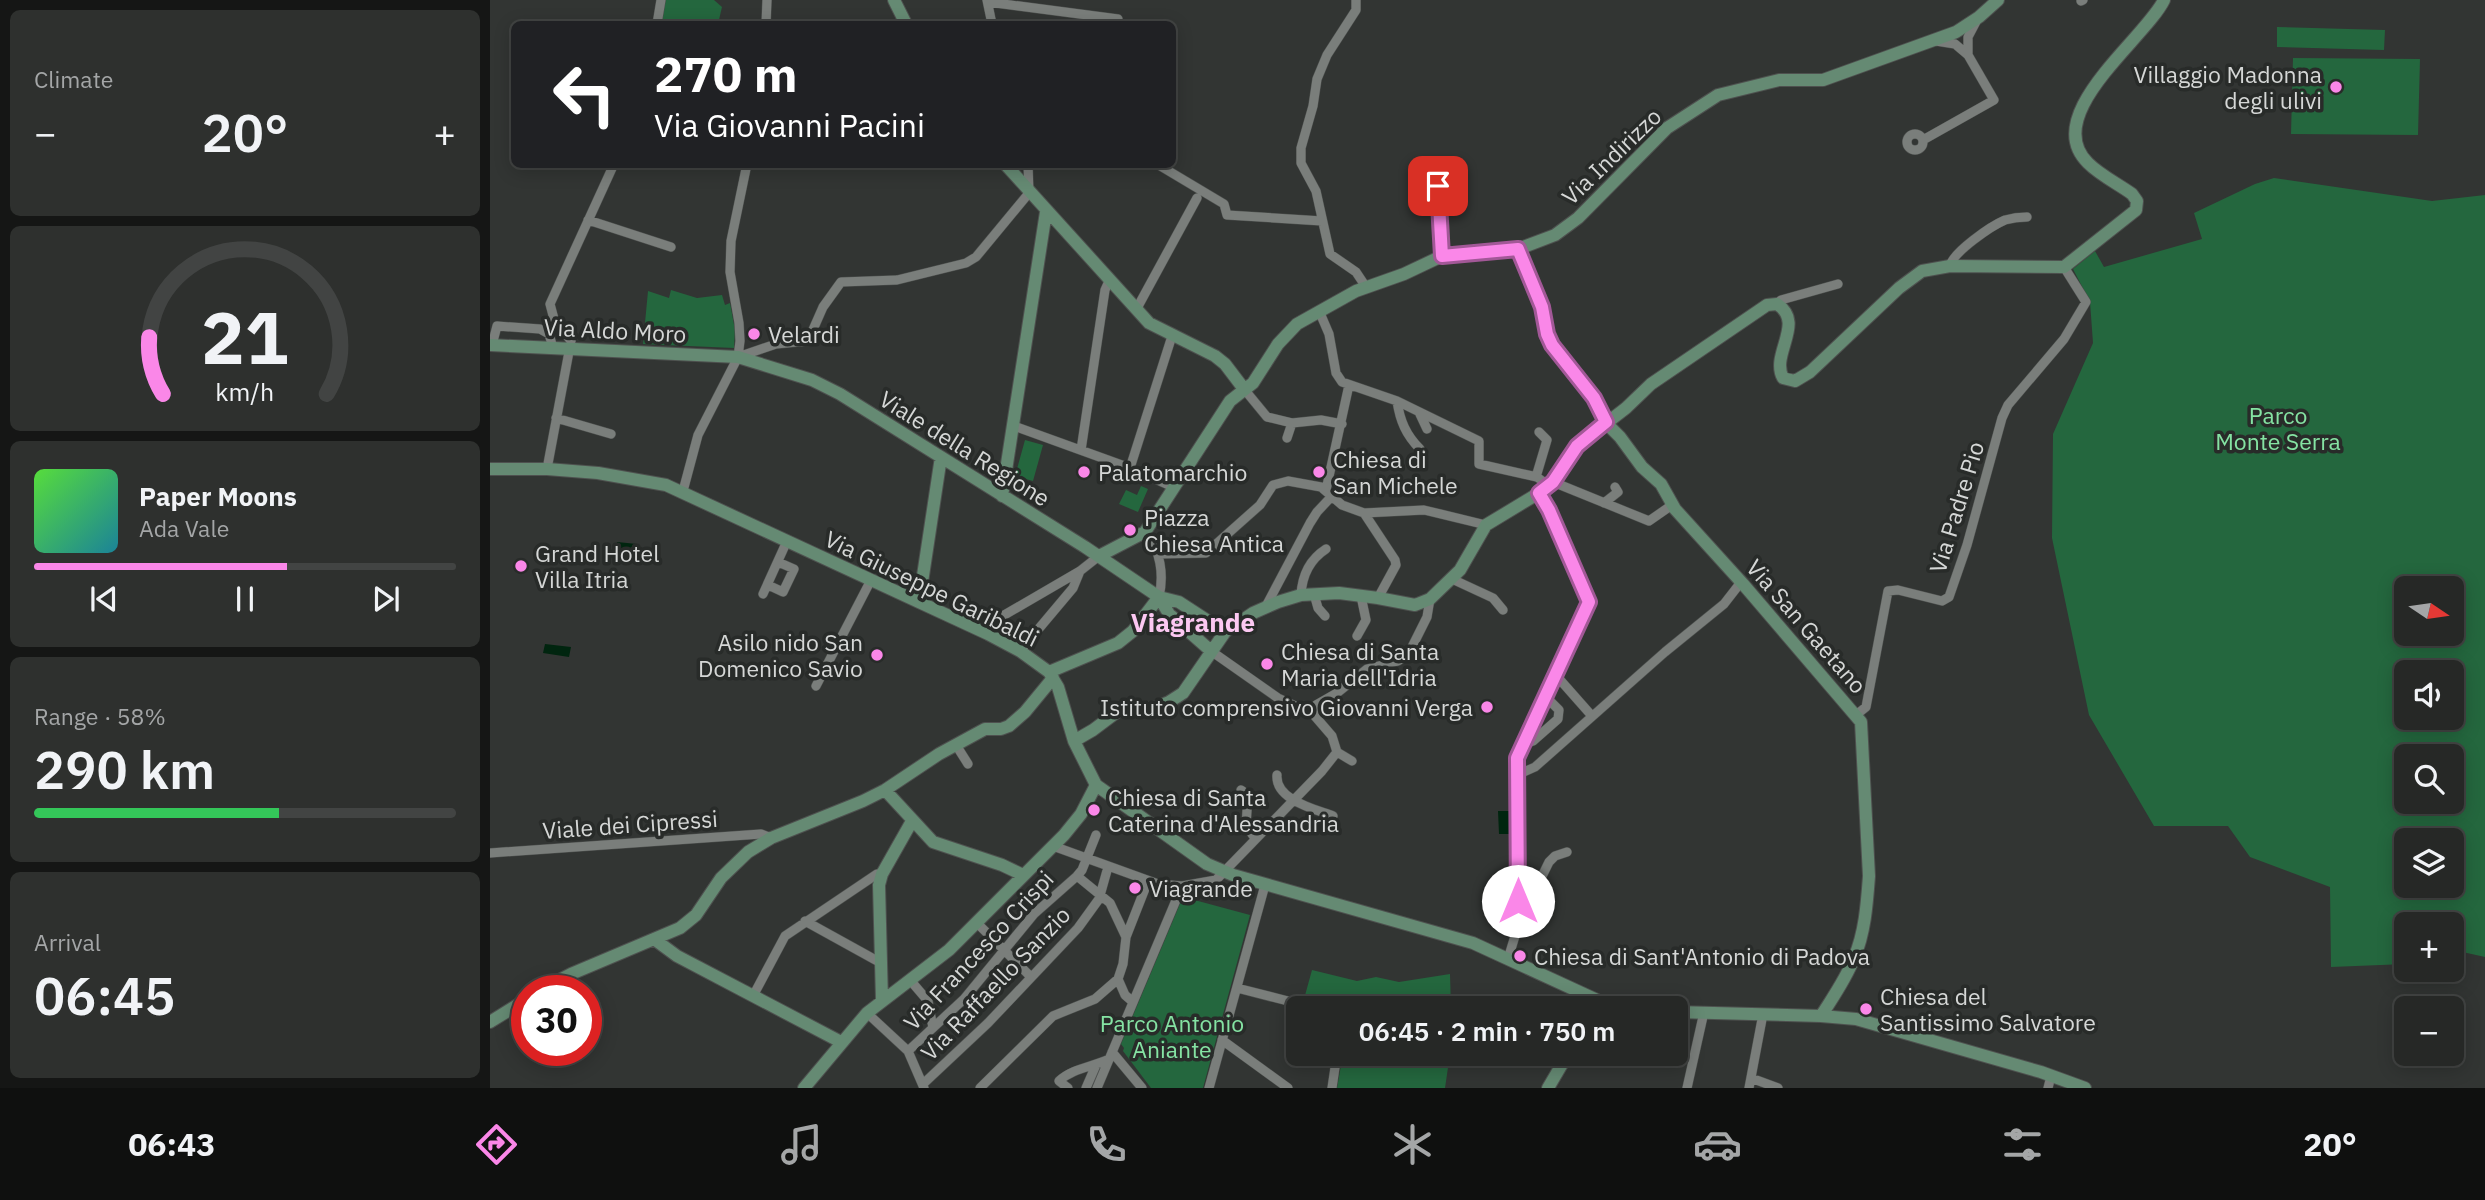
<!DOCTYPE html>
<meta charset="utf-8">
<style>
:root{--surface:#262826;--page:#2e302e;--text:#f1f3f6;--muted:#a4a6a7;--line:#424443;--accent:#fa87e8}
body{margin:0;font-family:"IBM Plex Sans",sans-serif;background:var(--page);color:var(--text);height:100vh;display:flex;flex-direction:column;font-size:26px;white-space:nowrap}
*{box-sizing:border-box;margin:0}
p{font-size:23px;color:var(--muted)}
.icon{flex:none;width:38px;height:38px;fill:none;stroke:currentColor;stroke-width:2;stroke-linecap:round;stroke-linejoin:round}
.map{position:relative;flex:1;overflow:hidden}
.panel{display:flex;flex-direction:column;gap:10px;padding:10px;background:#151615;width:490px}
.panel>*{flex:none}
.top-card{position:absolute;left:21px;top:21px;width:665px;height:147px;border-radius:10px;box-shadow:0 4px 18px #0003,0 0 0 2px var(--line);background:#202124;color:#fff;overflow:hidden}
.needle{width:46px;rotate:103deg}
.tools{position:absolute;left:1904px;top:576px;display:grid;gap:14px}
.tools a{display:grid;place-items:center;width:70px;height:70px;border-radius:10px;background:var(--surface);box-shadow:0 4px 18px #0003,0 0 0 2px var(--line);font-size:35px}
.speed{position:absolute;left:21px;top:975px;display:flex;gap:14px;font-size:35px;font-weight:700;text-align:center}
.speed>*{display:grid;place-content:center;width:91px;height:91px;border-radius:50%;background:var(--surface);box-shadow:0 4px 18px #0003,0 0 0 2px var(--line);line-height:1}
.speed .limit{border:10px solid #d22;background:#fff;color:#111}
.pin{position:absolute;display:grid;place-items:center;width:60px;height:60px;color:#fff;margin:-30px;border-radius:14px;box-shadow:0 4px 10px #0006}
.me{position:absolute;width:77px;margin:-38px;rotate:0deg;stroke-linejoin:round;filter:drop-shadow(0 0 5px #0008)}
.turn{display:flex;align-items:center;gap:24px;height:147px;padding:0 28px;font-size:32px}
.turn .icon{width:91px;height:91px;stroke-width:2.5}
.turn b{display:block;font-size:49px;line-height:60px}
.big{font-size:52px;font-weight:600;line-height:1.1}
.panel .widget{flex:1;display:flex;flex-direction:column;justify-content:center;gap:10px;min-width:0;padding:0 24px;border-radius:10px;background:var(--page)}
.panel .dial{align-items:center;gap:0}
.dial svg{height:182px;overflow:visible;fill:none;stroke:var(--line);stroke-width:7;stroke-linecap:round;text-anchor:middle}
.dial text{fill:var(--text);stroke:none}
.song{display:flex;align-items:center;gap:21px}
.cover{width:84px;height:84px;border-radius:10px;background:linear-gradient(135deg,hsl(110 70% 55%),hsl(190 70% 35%))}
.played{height:7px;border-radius:4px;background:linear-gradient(90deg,var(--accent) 60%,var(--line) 60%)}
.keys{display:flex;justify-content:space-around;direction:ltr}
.heat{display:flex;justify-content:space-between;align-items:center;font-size:38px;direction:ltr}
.charge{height:10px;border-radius:5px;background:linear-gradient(90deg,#34c759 58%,var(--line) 0)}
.trip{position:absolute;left:796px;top:996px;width:402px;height:70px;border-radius:10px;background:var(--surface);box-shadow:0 4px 18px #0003,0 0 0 2px var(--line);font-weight:600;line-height:70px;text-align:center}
.tabs{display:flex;height:112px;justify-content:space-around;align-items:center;background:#0f100f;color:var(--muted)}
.tabs .icon{width:49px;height:49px}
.tabs .selected{color:var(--accent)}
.tabs b{font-size:32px;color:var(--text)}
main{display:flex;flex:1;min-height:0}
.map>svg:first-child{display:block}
.green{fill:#24673e;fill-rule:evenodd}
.water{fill:#00250f}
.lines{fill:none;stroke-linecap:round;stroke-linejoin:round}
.street-casing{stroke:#4e514f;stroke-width:10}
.secondary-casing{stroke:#4e514f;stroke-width:14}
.street{stroke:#7a7e7b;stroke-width:9}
.secondary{stroke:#658a73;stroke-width:12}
.route-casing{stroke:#a25897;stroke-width:18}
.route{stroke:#fa87e8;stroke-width:12}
.poi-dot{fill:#fa87e8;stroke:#282b29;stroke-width:2.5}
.labels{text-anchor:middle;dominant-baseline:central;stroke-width:7;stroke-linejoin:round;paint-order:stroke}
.poi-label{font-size:23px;fill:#d5d7d6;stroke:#282b29;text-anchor:start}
.street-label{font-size:23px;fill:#d5d7d6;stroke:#282b29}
.park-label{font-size:23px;fill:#85e3a3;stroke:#282b29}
.quarter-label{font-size:26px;font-weight:bold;fill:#fcc8f2;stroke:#282b29}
</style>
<main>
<section class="panel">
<div class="widget"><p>Climate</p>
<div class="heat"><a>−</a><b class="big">20°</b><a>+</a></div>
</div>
<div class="widget dial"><svg viewBox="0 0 100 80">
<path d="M14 69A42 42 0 1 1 86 69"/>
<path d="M14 69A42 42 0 0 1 8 44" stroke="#fa87e8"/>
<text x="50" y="56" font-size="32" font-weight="700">21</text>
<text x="50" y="72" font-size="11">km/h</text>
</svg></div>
<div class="widget">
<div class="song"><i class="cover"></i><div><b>Paper Moons</b><p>Ada Vale</p></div></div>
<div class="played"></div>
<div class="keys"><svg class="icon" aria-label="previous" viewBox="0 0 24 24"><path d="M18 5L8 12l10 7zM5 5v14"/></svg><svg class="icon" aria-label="pause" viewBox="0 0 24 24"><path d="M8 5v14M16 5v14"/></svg><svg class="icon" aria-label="next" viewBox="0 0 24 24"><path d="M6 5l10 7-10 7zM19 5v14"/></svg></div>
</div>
<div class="widget"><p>Range · 58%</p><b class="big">290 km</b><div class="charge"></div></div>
<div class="widget"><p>Arrival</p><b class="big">06:45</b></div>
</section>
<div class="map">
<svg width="1995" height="1088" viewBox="0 0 1995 1088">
<rect width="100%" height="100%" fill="#323533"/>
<path class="green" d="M175 0H224L232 7 228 24H171Z
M1787 27 1895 30 1894 50 1787 47Z
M1803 58 1930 59 1928 135 1801 134Z
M1784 178 1942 201 1995 195V957L1968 951 1962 953V924H1916V964L1841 967 1840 887 1760 857 1738 826H1664L1599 715 1562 538 1563 434 1603 343 1600 302 1583 269 1605 251 1614 267 1712 239 1704 213 1765 184ZM1916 588H1962V634H1916ZM1916 672H1962V718H1916ZM1916 756H1962V802H1916ZM1916 840H1962V886H1916Z
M181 290 207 298 232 295 235 305 240 303 245 330 244 348 153 344 158 291 179 298Z
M535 440 553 445 543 481 525 476Z
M651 486 658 489 648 512 629 504 636 490 647 495Z
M697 898 760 915 713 1088H661L633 1051 634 1048 631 1044 692 899Z
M822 970 867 981 886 977 909 982 960 974 961 1008H847L814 999Z
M853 1054H960L955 1088H847Z"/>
<path class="water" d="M127 542 147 544 148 551 146 553 126 551Z
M55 644 81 647 79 657 53 653Z
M1008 811H1019L1020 834H1009Z"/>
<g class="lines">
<g class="street-casing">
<path id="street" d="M497 0 502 24
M866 0V10L837 55 827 79 823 106 811 148V163L826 191 840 254 866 272 876 287
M1591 1 1593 0
M498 2 628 19
M167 24 171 0
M276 24 277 0
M1478 55V37L1487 20
M1417 142a8 8 0 1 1 16 0a8 8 0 1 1-16 0Z
M1433 140 1504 100 1478 55 1465 44 1446 41
M667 164 734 204 737 215 832 221
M948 186 952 256
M98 220 181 247
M1460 266C1463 252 1501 226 1515 220 1522 218 1529 217 1537 217
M1287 304 1291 300 1348 284
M646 310 707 198
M830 313 839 334 846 373 852 382 907 401 989 441V464L1047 477 1059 486
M2 345 7 326 50 329 59 334 63 348
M248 357 286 344 318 341 333 307 351 282 407 280 476 263 486 257 539 193 538 164
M754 389 777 417 802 423 831 420 852 424
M907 401C910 421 916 435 930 449
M929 412 937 429
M66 418 121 434
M524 426 640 468 683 487
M797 438 802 423
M591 450 615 290 619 281
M640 468 682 336
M57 469 81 341 64 319 60 304 124 164
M1046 477 1057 440 1049 432
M1063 482 1159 521 1182 505
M836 490 859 385
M193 491 208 435 248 357 250 341 249 323 240 272 241 241 257 164
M1114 503 1128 492 1125 487
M874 513 905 560 906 565 888 598
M655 532C671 550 674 575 669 597
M668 554 716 553 770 505 783 485 798 481 831 487 852 505 874 513 934 510 996 525
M962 579 1003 598 1013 610
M278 585 293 592 304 569 288 562
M273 594 297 541
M824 594 828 608 835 616
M811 595C812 576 819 560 836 549
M775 608 820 523 827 512 842 496
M498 634 504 621 590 571 609 556
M867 636 876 620 871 596
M530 651 583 588 590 571
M721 651 788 698 823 714
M1064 673 1102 716
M326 686 381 580
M1366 715 1376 707 1398 591 1408 590 1452 601 1459 597 1477 545 1512 418 1518 405 1574 339 1596 302 1574 267
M1034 744 1043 741 1068 719 1069 710 1054 695
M466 745 478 764
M847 752 862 761
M787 775C785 800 825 809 843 816
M1027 775 1045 767 1175 652 1234 604 1248 586 1253 584
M751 790 758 795 756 826 765 838
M563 846 668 884 692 886 726 880 832 771 847 752 842 736 823 714 826 705 847 693 877 669 908 661 918 655 937 617 940 599
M0 853 271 834 281 838
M587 876 620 903 636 937
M315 921 391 963
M1030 921 1059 862 1065 856 1077 852
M487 923 541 977
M1018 959 1028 926 1027 758 1099 602 1059 510 1049 493
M628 979 635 995 643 1002
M420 980 438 1001 443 1028
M747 988 825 1008
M263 996 295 936 387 874H392
M377 1013 418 1051 434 1088
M732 1040 798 1088
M418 1051 474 999 544 914 587 876 592 870 606 835
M622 1052 652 1088
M1261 1078 1288 1088
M433 1084 498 1023 588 928 609 899 618 867
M490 1088 563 1016 605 999 628 979 633 964 636 937 658 881
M578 1088 569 1081C583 1068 603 1067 619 1059
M596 1088 606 1065
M607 1088 692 886
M719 1088 775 885
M842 1088 847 1054
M1197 1088 1214 1012
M1259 1088 1273 1014
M1558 1088 1561 1076"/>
</g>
<g class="secondary-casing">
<path id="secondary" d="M404 0 416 24
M515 164 659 323 725 356 735 364 754 389
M1028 249 1052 308 1057 334 1062 345 1104 398 1116 423 1130 437 1152 467 1171 484 1185 509 1253 584 1371 722 1379 876C1377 903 1375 933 1364 958 1356 979 1343 997 1331 1016
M0 345 248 357 322 380 350 394 595 547 669 597 689 602 735 632
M0 469H57L108 473 176 485 498 634 530 651 559 672 568 687 584 741 606 785 717 864 743 875 983 943 1118 1005 1130 1008
M512 496 556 212
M609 556 655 532 740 401 763 383 788 344 807 324 866 291 914 274 952 256 1028 249 1065 235 1088 218 1177 128 1228 95 1289 80H1333L1466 32 1489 17 1508 0
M669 597 679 614 721 651
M429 602 451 457
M559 672 628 643 643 631 669 597
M584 741 603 730 631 709 663 708 679 702 693 693 735 632 763 613 788 602 811 595 849 593 888 598 925 605 940 599 970 570 996 525 1049 493 1063 482 1087 446 1136 408 1161 384 1277 305 1287 304C1316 323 1280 354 1293 378L1305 381 1320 372 1409 288 1432 271 1460 266 1574 267 1646 210 1647 201 1642 194C1628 184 1610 175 1598 163 1549 115 1655 39 1674 0
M395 790 443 842 512 865 533 875
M164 939 187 956 351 1042
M50 990 81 974 190 928 206 915 231 878 258 852 281 838 373 801 395 790 449 754 495 729H511L519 726 535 712 563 678
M392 1001 389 885 392 874 422 821
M1186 1012 1331 1016 1366 1019 1551 1072 1595 1088
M0 1022 37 999
M314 1088 377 1013 459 950 574 835 591 814 606 785
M1058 1088 1078 1054"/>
</g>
<use href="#street" class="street"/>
<use href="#secondary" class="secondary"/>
</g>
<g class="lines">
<g class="route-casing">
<path id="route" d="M948 186 952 256 1028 249 1052 307 1057 334 1062 345 1104 398 1116 422 1087 446 1063 482 1049 493 1059 510 1099 602 1027 758 1028 901"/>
</g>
<use href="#route" class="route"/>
</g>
<g class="poi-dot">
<circle cx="1846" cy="87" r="7"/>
<circle cx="264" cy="334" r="7"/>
<circle cx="594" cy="472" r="7"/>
<circle cx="829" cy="472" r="7"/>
<circle cx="640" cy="530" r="7"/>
<circle cx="31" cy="566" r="7"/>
<circle cx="387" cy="655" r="7"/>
<circle cx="777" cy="664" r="7"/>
<circle cx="997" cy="707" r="7"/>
<circle cx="604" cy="810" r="7"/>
<circle cx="645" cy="888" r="7"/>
<circle cx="1030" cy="956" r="7"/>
<circle cx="1376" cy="1009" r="7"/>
</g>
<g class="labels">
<g class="poi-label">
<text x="1832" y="74" text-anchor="end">Villaggio Madonna<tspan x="1832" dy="26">degli ulivi</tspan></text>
<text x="278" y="334">Velardi</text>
<text x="843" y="459">Chiesa di<tspan x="843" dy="26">San Michele</tspan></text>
<text x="608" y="472">Palatomarchio</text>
<text x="654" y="517">Piazza<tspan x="654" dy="26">Chiesa Antica</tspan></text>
<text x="45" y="553">Grand Hotel<tspan x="45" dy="26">Villa Itria</tspan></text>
<text x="373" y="642" text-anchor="end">Asilo nido San<tspan x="373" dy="26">Domenico Savio</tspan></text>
<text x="791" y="651">Chiesa di Santa<tspan x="791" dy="26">Maria dell'Idria</tspan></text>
<text x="983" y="707" text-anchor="end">Istituto comprensivo Giovanni Verga</text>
<text x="618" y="797">Chiesa di Santa<tspan x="618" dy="26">Caterina d'Alessandria</tspan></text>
<text x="659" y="888">Viagrande</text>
<text x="1044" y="956">Chiesa di Sant'Antonio di Padova</text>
<text x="1390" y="996">Chiesa del<tspan x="1390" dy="26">Santissimo Salvatore</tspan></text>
</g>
<g class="street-label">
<text transform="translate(1121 156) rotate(-44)">Via Indirizzo</text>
<text transform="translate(125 330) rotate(3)">Via Aldo Moro</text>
<text transform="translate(475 448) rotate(32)">Viale della Regione</text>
<text transform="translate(1466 507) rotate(-73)">Via Padre Pio</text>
<text transform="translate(442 588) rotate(26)">Via Giuseppe Garibaldi</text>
<text transform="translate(1317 626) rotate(49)">Via San Gaetano</text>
<text transform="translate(140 824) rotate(-4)">Viale dei Cipressi</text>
<text transform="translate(488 950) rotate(-47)">Via Francesco Crispi</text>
<text transform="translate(505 983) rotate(-46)">Via Raffaello Sanzio</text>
</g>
<g class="park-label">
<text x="1788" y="415">Parco<tspan x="1788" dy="26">Monte Serra</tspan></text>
<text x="682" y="1023">Parco Antonio<tspan x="682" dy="26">Aniante</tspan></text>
</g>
<g class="quarter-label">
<text x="703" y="622">Viagrande</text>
</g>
</g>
</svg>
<div class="tools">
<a><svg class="needle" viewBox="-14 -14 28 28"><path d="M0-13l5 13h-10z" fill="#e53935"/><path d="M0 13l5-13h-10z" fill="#a4a6a7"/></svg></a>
<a><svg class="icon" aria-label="sound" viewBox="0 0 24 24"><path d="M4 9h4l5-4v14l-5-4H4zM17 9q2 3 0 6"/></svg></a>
<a><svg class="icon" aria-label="search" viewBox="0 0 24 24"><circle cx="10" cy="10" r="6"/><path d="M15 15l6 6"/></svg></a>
<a><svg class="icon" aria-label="layers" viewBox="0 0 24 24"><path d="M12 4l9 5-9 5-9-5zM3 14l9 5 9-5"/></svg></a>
<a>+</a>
<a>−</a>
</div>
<div class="speed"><div class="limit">30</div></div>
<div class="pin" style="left:948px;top:186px;background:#d93025"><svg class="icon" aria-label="arrive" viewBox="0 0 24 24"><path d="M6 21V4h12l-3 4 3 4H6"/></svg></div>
<svg class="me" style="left:1028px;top:901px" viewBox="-20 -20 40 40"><circle r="19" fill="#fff"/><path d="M0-13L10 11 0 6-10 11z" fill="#fa87e8"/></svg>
<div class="trip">06:45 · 2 min · 750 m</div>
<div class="top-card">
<div class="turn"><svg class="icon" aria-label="left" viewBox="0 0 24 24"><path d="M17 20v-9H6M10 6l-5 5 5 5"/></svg><div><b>270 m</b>Via Giovanni Pacini</div></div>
</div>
</div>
</main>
<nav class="tabs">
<b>06:43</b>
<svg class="icon selected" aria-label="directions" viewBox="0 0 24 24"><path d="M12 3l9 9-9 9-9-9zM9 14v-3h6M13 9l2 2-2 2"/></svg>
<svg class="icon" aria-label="music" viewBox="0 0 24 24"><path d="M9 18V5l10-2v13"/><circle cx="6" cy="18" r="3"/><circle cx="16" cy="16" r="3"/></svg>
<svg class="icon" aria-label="phone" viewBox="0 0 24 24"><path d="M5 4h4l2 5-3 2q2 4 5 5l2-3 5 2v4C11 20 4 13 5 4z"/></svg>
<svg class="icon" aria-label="climate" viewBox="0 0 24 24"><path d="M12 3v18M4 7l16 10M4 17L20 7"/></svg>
<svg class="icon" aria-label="car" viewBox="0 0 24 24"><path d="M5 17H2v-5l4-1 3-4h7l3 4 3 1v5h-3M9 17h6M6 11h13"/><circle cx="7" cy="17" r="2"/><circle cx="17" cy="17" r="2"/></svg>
<svg class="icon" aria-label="filters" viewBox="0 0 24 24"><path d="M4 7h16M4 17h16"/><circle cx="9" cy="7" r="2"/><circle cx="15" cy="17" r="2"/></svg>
<b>20°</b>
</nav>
